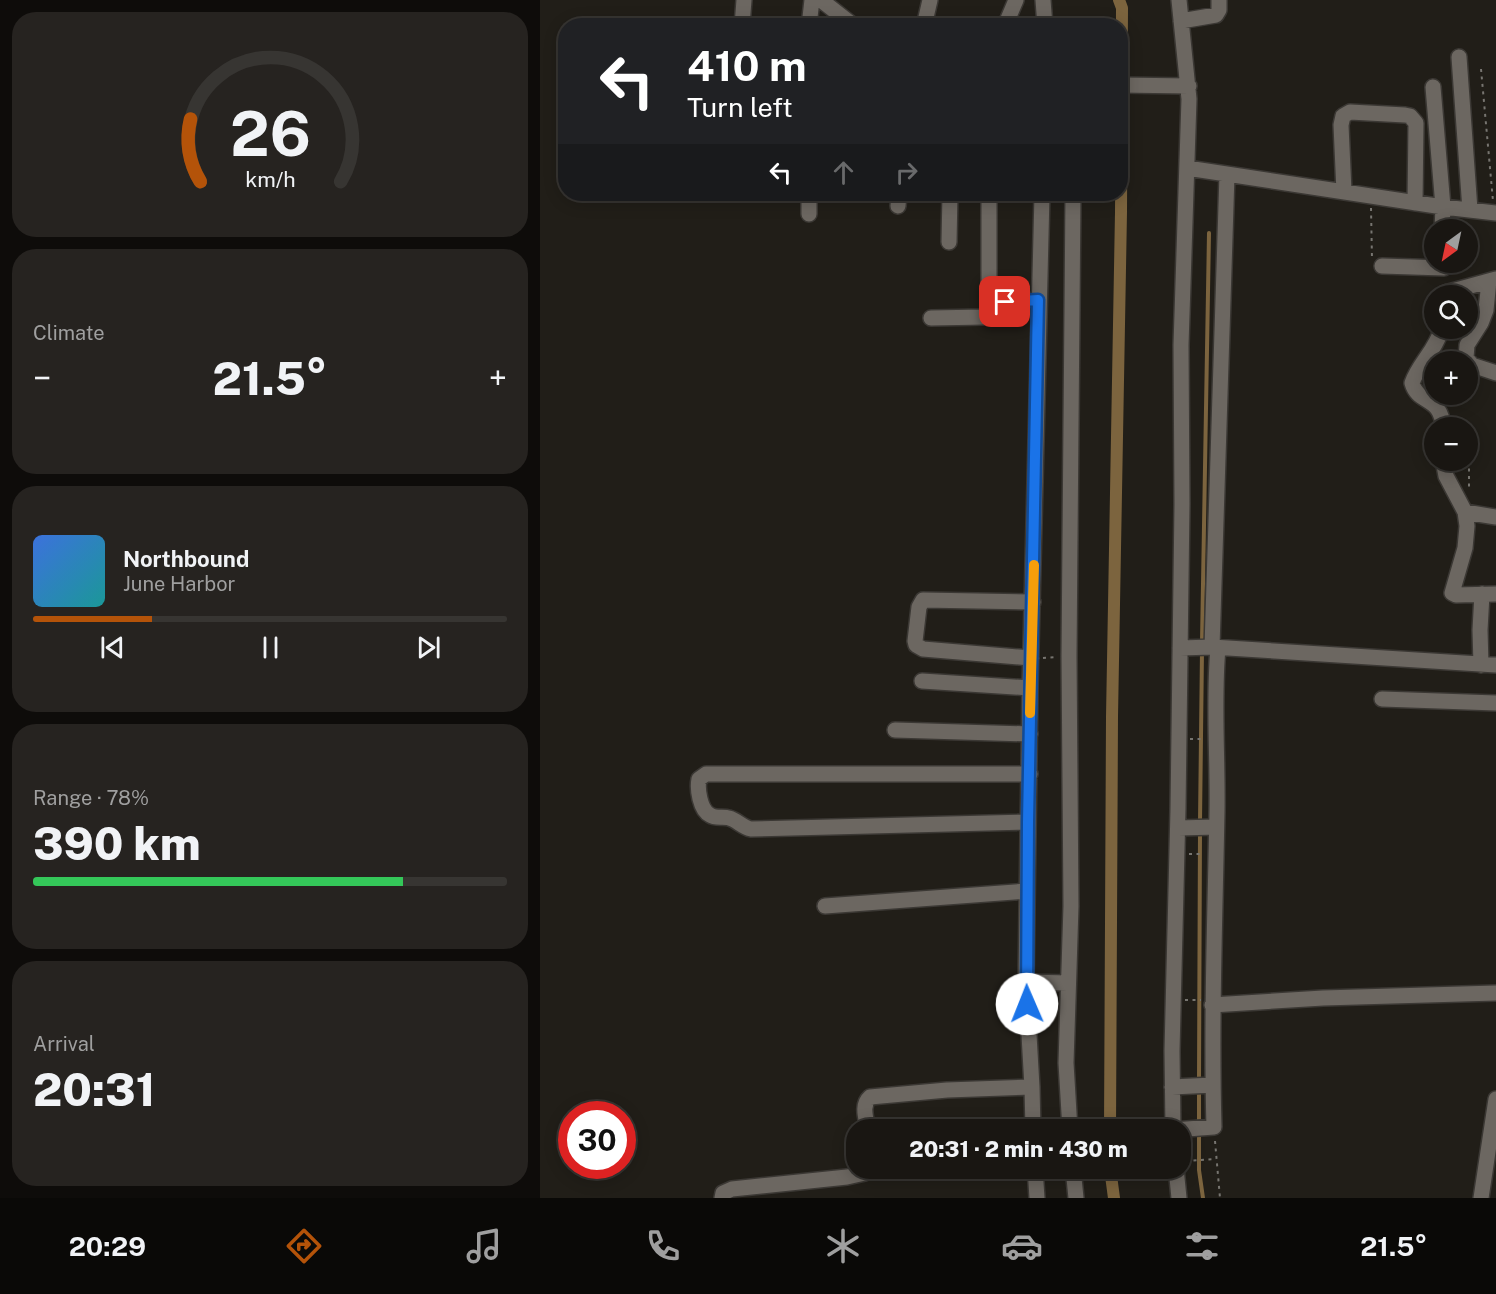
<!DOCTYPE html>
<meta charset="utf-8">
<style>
:root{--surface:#191612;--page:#262320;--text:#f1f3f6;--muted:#9f9f9f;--line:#373532;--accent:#b45309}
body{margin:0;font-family:"Public Sans",sans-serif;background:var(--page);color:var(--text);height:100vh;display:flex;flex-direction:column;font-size:22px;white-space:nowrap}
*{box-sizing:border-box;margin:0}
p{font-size:20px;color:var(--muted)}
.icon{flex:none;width:33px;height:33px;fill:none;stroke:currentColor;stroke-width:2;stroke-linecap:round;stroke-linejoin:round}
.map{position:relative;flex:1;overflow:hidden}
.sheet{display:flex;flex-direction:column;gap:12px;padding:12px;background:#0e0c0a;width:540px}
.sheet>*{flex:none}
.hud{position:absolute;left:18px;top:18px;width:570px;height:183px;border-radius:24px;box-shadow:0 3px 15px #0003,0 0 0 2px var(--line);background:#202124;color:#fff;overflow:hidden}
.needle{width:39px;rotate:213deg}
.buttons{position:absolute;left:884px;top:219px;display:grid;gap:12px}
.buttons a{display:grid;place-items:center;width:54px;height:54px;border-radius:50%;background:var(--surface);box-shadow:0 3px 15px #0003,0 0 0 2px var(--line);font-size:30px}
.speed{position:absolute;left:18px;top:1101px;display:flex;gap:12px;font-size:30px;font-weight:700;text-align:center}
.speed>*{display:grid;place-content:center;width:78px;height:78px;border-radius:50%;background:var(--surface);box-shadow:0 3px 15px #0003,0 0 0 2px var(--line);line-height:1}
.speed .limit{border:9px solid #d22;background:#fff;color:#111}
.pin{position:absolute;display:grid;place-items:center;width:51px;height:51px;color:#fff;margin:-26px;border-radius:12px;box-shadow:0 3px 9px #0006}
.me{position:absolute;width:66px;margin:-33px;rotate:359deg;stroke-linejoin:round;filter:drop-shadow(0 0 4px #0008)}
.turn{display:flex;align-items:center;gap:21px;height:126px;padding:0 30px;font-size:27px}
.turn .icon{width:78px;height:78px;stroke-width:2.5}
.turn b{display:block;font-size:42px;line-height:51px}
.lanes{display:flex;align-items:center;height:57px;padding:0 30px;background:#0003;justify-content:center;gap:30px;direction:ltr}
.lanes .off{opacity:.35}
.big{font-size:45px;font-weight:800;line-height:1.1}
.sheet .tile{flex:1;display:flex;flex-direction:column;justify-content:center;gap:9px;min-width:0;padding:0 21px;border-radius:24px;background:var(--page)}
.sheet .dial{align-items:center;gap:0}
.dial svg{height:156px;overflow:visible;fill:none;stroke:var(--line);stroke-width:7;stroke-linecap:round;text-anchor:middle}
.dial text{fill:var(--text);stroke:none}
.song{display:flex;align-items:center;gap:18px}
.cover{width:72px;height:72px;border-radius:9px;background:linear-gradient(135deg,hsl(220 70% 55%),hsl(180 70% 35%))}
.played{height:6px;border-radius:3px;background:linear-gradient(90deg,var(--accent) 25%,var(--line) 25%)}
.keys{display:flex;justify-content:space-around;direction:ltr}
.heat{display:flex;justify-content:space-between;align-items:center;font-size:33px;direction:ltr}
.charge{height:9px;border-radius:4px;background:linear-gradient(90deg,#34c759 78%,var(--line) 0)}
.trip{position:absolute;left:306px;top:1119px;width:345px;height:60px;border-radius:24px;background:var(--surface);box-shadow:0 3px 15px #0003,0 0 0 2px var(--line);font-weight:800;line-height:60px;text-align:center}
.dock{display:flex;height:96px;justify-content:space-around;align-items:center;background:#0a0907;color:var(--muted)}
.dock .icon{width:42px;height:42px}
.dock .current{color:var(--accent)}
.dock b{font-size:27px;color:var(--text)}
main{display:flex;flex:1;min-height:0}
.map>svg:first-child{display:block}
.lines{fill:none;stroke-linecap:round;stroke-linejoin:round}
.stream{stroke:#7c643e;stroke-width:4}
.canal{stroke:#7c643e;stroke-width:12}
.minor-casing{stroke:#3b3834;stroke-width:18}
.path{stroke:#777570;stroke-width:2;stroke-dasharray:3 4.5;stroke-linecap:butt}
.minor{stroke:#6c6761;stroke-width:15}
.route-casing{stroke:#114b97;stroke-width:15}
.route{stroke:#1a73e8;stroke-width:10}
.slow{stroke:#f59e0b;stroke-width:10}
</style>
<main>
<section class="sheet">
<div class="tile dial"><svg viewBox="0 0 100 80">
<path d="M14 69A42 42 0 1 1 86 69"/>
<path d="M14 69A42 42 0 0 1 9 37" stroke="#b45309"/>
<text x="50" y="56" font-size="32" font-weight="700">26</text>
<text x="50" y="72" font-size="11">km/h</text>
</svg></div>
<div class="tile"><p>Climate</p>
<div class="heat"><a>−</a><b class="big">21.5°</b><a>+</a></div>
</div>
<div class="tile">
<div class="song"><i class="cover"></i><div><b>Northbound</b><p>June Harbor</p></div></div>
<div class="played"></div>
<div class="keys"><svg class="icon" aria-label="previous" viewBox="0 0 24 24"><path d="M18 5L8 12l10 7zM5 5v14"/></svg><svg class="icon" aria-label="pause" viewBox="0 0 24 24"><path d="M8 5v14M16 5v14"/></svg><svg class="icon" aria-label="next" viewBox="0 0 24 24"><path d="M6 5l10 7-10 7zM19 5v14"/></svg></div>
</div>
<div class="tile"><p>Range · 78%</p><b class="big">390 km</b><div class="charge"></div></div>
<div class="tile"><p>Arrival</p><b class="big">20:31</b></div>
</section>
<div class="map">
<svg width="956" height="1198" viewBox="0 0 956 1198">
<rect width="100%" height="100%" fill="#211e18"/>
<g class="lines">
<path class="stream" d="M662 643 669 233
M660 822 662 650
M659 1080 660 830
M659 1125V1088
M659 1133V1170L663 1198"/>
<path class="canal" d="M570 1130 572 717 581 212 582 8 579 0
M570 1168 574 1198"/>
<g class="minor-casing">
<path id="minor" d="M281 0 314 26
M503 0 505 26
M639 0 649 99 641 345 642 504 638 809 632 1051 633 1130 674 1127C671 1022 675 917 677 812 678 757 673 702 678 648
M641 21 676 15 679 10V0
M202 26 204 0
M269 26 272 0
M384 26 390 0
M465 26 476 0
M919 57 930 210
M580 85 649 86
M893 87 903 207 902 230
M647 168 903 207 956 213
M687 174 672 647 956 665
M804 192 801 125 803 116 810 112 865 115 870 116 876 123 875 203
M269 194V214
M449 194V303L498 300
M358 206 359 194
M409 242 410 194
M842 266 904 268
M905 293 956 279
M391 318 444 317 449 313V303
M927 321 941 323 927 345 926 358 932 365 956 373
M941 323 946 310 949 281
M902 328C896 350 879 363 872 383 878 405 902 396 903 428
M903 460 906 476 925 512 927 526 925 548 912 593 916 595 956 594
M925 512 956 517
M640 648 672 647
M491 658 383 649 376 645 375 641 379 607 383 600 493 602
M941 665 940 630 942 594
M382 681 490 688
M842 699 956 703
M355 730 490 734
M487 822 211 829C202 827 197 820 189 818 183 816 176 819 170 815 160 810 157 789 159 779L166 774H490
M638 828 676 827
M285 906 487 891
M486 982 490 688 502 194
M672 1005 783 998 956 993
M492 1087 493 1130
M632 1087 673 1085
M328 1130C326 1118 321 1105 330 1097L407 1090 492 1087 486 982 528 983
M530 1130 526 1063 531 906 529 656 533 194
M495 1168 497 1198
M533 1168 536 1198
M636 1168 639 1198
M182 1198 183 1193 192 1189 307 1177 325 1173 330 1168
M941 1198 956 1099"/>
</g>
<path class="path" d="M941 69 953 201
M831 208 832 259
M929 461V491
M503 658 516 657
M650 739H663
M649 854H664
M645 1000H661
M675 1141 680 1198
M646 1161 676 1159"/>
<use href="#minor" class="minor"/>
</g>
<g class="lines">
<g class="route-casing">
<path id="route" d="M465 302 498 300 488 822 487 1004"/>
</g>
<use href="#route" class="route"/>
<path class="slow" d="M490 713 494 565"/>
</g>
</svg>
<div class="buttons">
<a><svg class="needle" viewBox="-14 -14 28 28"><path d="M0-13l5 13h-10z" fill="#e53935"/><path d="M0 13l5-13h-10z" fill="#9f9f9f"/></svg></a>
<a><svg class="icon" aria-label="search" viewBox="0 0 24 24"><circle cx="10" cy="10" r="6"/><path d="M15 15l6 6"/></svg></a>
<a>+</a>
<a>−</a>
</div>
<div class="speed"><div class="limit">30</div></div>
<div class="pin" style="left:465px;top:302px;background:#d93025"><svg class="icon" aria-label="arrive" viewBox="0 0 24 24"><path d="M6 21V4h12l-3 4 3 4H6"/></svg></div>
<svg class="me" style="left:487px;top:1004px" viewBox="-20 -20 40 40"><circle r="19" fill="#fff"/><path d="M0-13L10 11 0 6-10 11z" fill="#1a73e8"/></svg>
<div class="trip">20:31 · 2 min · 430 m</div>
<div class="hud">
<div class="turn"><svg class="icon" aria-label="left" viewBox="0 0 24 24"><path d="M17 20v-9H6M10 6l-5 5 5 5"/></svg><div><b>410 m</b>Turn left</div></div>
<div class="lanes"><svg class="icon" aria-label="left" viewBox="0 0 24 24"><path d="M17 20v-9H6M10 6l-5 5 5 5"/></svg><svg class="icon off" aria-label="ahead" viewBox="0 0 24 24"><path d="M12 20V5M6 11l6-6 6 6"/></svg><svg class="icon off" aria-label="right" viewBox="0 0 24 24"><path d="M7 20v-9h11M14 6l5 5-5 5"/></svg></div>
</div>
</div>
</main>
<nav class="dock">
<b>20:29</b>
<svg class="icon current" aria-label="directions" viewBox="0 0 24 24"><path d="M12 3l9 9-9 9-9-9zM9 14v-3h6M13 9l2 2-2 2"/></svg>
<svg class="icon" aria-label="music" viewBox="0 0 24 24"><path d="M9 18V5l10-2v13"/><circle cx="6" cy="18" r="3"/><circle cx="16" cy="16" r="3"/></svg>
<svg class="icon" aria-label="phone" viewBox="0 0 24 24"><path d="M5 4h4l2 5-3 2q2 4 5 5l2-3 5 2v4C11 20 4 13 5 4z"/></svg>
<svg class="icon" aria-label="climate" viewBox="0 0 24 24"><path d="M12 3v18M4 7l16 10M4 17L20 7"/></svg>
<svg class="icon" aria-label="car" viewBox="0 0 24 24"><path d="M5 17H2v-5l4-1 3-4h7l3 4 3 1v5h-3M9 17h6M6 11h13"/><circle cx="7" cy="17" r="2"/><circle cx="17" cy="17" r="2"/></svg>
<svg class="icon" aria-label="filters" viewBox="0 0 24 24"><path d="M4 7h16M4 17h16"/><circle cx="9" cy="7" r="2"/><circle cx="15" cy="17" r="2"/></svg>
<b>21.5°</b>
</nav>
